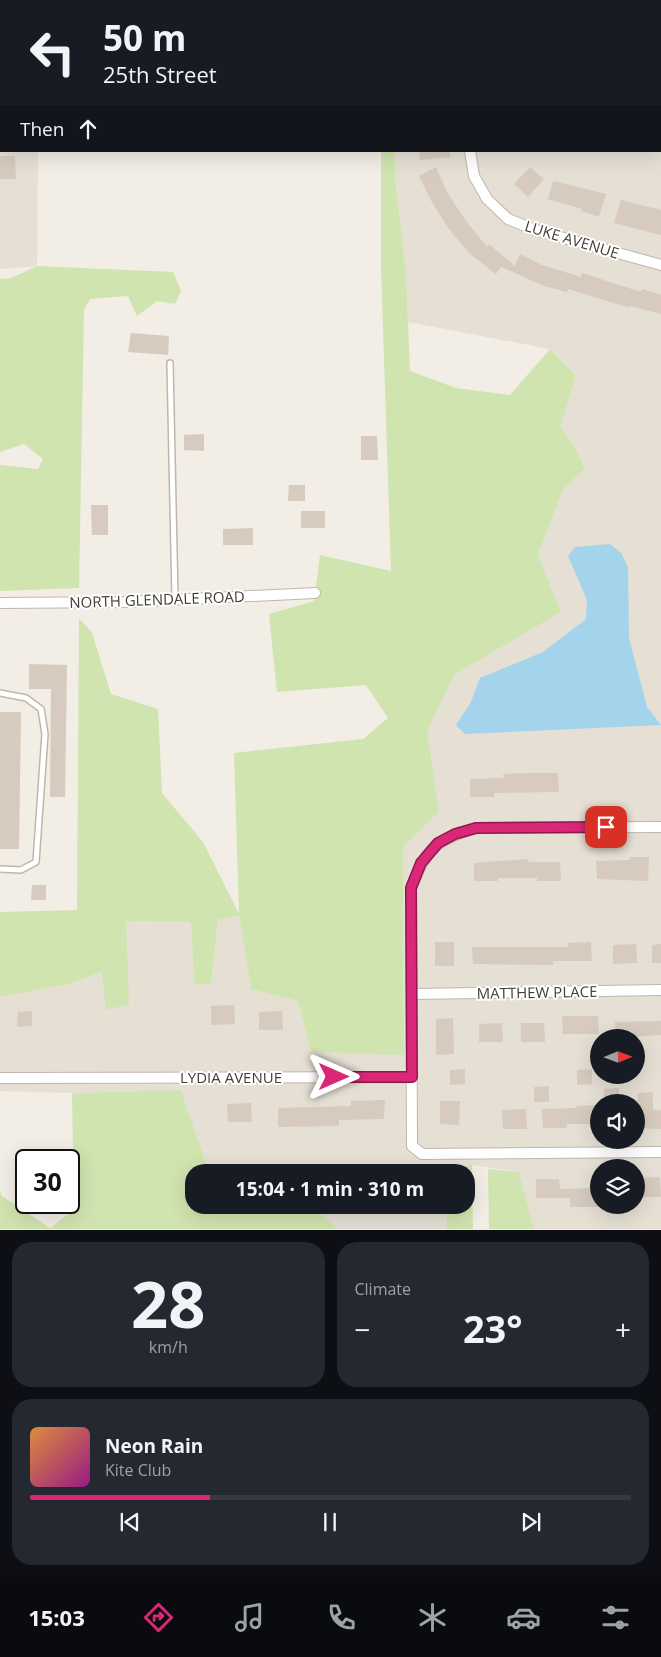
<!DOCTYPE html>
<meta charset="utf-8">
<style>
:root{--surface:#171b24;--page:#242831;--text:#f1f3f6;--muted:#9ea1a6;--line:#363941;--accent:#db2777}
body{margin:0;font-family:"Open Sans",sans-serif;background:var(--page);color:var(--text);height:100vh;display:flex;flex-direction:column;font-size:19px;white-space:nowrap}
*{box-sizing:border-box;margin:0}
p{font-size:16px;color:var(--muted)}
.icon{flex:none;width:28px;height:28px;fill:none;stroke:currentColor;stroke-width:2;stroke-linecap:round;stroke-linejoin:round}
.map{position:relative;height:1230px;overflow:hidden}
.panel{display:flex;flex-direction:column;gap:12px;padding:12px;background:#0d0f14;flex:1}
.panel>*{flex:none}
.guide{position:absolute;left:0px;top:0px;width:661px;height:152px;box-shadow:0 5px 20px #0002;background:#171b24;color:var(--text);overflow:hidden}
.needle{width:32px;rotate:89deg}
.buttons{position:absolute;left:590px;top:1029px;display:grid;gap:10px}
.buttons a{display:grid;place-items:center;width:55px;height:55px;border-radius:50%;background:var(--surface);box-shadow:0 5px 20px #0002;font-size:25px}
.speed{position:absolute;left:15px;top:1149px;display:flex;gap:10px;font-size:25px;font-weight:700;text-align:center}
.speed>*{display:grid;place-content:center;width:65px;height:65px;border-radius:50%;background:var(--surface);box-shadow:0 5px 20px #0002;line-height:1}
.speed .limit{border:2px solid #111;border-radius:8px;background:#fff;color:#111}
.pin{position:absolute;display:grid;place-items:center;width:42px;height:42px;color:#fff;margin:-21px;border-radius:10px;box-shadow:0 2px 8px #0006}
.me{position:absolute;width:55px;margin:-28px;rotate:90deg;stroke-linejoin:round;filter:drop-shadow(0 0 4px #0008)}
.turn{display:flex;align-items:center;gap:18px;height:105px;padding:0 20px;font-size:22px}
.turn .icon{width:65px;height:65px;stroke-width:2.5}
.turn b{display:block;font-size:35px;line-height:42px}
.then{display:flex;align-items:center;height:48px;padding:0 20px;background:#0003;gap:10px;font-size:19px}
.big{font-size:38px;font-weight:700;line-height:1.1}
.panel .tile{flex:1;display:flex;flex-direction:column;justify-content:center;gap:8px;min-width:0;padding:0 18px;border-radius:20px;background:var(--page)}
.panel .dial{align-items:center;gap:0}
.dial b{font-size:65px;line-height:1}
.song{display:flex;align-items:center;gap:15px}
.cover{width:60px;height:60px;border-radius:8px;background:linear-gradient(135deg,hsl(30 70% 55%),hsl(310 70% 35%))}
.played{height:5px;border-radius:2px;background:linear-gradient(90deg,var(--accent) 30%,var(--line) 30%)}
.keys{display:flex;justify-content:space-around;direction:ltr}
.heat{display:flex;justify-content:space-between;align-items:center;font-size:28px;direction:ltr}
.panel .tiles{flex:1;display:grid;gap:12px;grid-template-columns:1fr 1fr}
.tile:last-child{grid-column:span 2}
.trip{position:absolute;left:185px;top:1164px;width:290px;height:50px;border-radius:20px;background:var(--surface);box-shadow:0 5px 20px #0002;font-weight:700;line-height:50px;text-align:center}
.tabs{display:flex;height:80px;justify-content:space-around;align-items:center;background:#090b0e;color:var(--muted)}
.tabs .icon{width:35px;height:35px}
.tabs .on{color:var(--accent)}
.tabs b{font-size:22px;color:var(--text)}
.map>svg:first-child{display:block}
.residential{fill:#e5dfd4;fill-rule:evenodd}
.green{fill:#d0e4b0}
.water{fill:#a4d3ec}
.building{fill:#d6cbbe}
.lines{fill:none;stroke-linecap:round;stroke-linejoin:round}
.lane-casing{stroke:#bfb7ac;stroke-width:8}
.street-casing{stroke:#bfb7ac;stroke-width:12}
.lane{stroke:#fff;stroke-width:5}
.street{stroke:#fff;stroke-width:10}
.route-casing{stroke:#8e194d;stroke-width:12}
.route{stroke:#db2777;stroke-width:9}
.labels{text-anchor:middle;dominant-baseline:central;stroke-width:4;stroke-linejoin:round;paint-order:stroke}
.street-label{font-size:15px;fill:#443d35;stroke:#fff}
</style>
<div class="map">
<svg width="661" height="1230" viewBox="0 0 661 1230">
<rect width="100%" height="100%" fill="#f2ede5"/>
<path class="residential" d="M0 0H38L1 1V151H38L37 266 0 269Z
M395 0H661V1229H534L519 1172 472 1165 445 1167V1172H275L269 1167 234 1172H209L181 1090 72 1093 0 1091V997L65 985 102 972 125 921 191 922 194 985 211 984 218 920 239 915 251 989 298 1001 311 1052 404 1054 403 846 439 812 426 731 454 675 561 612 538 555 563 490 585 468 572 442 559 427 576 375 550 349 408 322 406 272 395 177V151H660V1ZM599 1038H636V1075H599ZM599 1102H636V1140H599ZM599 1168H636V1205H599Z
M311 1205H446L447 1229H338Z"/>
<path class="green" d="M381 151H395V177L406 272 410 371 456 388 510 395 550 349 576 375 560 427 572 442 585 468 563 490 538 555 561 612 454 675 427 731 439 812 403 846 404 1055 311 1052 298 1001 251 989 239 915 218 920 211 984 194 985 191 922 126 921 129 1004 106 1010 102 972 65 985 0 997V912L77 910 79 618 92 633 111 694 158 709 162 793 203 842 239 914 234 753 363 739 388 718 366 685 277 692 269 614 314 601 320 555 391 571 381 268Z
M37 266 173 272 181 291 175 304 157 301 137 316 128 296 90 299 84 310 79 588 0 591V465L38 469 43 459 24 444 0 452V279L11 278Z
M181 1090 209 1172H194V1205H311L338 1229H0V1190L2 1196 50 1228 74 1210 72 1093Z
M472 1165 473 1229H447L446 1205H466V1172H445V1167Z
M488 1169 519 1172 534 1229H489Z"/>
<path class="water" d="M610 544 621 553 628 567 629 638 647 707 661 725 465 734 456 725 471 702 480 678 543 652 586 619 587 600 568 556 575 547Z"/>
<path class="building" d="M419 151H450V157L420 160Z
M0 156H15L16 179H0Z
M436 167 448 194 466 221 487 247 489 244 515 266 520 254 542 265 581 277 582 273 641 292 642 289 661 295V314L630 306V308L568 289 567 292 544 286 501 267 496 274 469 253 449 229 430 199 419 176Z
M530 167 544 179 528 197 514 184Z
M553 181 606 194 599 217 581 211 582 209 548 199Z
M621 200 661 210V235L614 223Z
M131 333 169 336 168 355 128 352Z
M204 434V451L184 450V435Z
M361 436H377L378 460H361Z
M289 485H305V501H288Z
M91 505H108V535H92Z
M301 511H325V528H301Z
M253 528V545H223V529Z
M29 664 67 665 65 797H50L51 689H29Z
M0 712H21L19 849H0Z
M527 773H558L559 792 494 793V797H470V779L504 778 503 774Z
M630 857H649L648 881 597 879 596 861 630 860Z
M528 859 529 862H560L561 881H537V878H498V881H474V863Z
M32 885H46V900H31Z
M435 942H454V966H435Z
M591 942 592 961H553V965L473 964 472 947H568V943Z
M636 944 637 963 613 964V945Z
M661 944V963H652V945Z
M234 1005 235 1024 211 1025V1006Z
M32 1011V1026L17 1027 18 1012Z
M282 1011 283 1030H259V1012Z
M562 1016H598L599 1034H563Z
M453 1018 454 1054 436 1055V1019Z
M661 1021V1035L615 1038V1022Z
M502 1023 503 1042H479V1024Z
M521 1023H544L545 1042H521Z
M465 1069V1084L450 1085V1070Z
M592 1069V1084L577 1085V1070Z
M549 1086V1102H534V1087Z
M619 1088V1102H604V1089Z
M653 1092V1110H661V1129L636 1128 638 1093Z
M385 1100 384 1119 339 1120V1126L278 1127V1108L351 1106V1101Z
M440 1101H460L459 1125 440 1124Z
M251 1103 252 1122H228L227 1104Z
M599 1105V1124H566L567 1128H543L542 1109 576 1108V1106Z
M526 1109 527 1129H503L502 1110Z
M660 1177 661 1197H636V1178Z
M536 1179H559L560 1189 599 1188V1207H570V1198H536Z"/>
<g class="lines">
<g class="lane-casing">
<path id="lane" d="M170 363 175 599
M0 693 26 698 41 709 45 734 36 862 21 870 0 869"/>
</g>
<g class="street-casing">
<path id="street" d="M468 1V0
M660 102H661
M0 125H1
M470 151 474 176 487 199 508 219 535 230 661 265
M0 603 127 602 315 593
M661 827 476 828C435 840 426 849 411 888L412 1146 422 1154 661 1152
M412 994 661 990
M0 1078 412 1077"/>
</g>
<use href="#lane" class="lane"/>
<use href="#street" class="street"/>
</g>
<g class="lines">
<g class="route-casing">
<path id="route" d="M334 1077H412L411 888 421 863 438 843 455 834 476 828 606 827"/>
</g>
<use href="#route" class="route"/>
</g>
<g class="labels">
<g class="street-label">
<text transform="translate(572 239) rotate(17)">LUKE AVENUE</text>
<text transform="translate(157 599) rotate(-2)">NORTH GLENDALE ROAD</text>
<text transform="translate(537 992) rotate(-1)">MATTHEW PLACE</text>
<text x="231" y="1077">LYDIA AVENUE</text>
</g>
</g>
</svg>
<div class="buttons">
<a><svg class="needle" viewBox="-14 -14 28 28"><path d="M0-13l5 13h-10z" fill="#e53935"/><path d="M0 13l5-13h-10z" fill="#9ea1a6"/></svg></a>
<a><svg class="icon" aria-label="sound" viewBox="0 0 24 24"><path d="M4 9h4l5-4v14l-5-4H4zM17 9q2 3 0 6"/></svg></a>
<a><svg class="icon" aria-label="layers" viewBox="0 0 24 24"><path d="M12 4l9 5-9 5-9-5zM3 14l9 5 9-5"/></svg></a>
</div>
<div class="speed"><div class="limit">30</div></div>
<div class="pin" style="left:606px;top:827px;background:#d93025"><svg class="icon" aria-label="arrive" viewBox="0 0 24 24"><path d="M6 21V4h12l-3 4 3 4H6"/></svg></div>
<svg class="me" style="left:334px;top:1077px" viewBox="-20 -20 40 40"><path d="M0-17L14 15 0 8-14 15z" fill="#db2777" stroke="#fff" stroke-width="4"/></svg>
<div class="trip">15:04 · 1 min · 310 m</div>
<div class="guide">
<div class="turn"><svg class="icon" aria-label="left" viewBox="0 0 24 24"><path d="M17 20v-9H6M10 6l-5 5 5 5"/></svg><div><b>50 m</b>25th Street</div></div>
<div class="then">Then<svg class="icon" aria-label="ahead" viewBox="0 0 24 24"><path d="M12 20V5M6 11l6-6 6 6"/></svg></div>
</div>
</div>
<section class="panel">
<div class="tiles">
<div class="tile dial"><b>28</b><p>km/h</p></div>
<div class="tile"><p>Climate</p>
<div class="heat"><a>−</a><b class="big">23°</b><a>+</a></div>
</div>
<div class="tile">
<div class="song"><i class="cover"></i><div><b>Neon Rain</b><p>Kite Club</p></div></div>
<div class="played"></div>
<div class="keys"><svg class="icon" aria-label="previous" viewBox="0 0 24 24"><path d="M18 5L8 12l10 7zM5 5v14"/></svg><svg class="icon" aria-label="pause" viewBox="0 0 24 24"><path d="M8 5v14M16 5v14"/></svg><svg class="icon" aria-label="next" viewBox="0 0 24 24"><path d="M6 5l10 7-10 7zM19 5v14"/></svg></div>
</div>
</div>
</section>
<nav class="tabs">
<b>15:03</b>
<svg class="icon on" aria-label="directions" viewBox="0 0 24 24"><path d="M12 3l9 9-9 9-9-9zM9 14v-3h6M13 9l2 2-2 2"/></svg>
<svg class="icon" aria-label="music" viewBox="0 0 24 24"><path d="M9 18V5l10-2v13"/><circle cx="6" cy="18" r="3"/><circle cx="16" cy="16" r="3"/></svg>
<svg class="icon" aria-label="phone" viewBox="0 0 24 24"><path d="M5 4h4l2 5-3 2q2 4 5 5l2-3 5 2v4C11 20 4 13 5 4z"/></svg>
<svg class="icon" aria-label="climate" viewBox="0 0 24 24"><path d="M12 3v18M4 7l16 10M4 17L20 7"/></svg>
<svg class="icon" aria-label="car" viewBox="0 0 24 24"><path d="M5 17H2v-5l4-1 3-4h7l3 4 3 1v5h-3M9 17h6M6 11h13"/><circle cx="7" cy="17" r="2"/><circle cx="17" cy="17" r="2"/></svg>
<svg class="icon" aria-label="filters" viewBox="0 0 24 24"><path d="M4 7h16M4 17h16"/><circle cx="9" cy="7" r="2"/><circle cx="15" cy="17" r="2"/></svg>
</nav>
